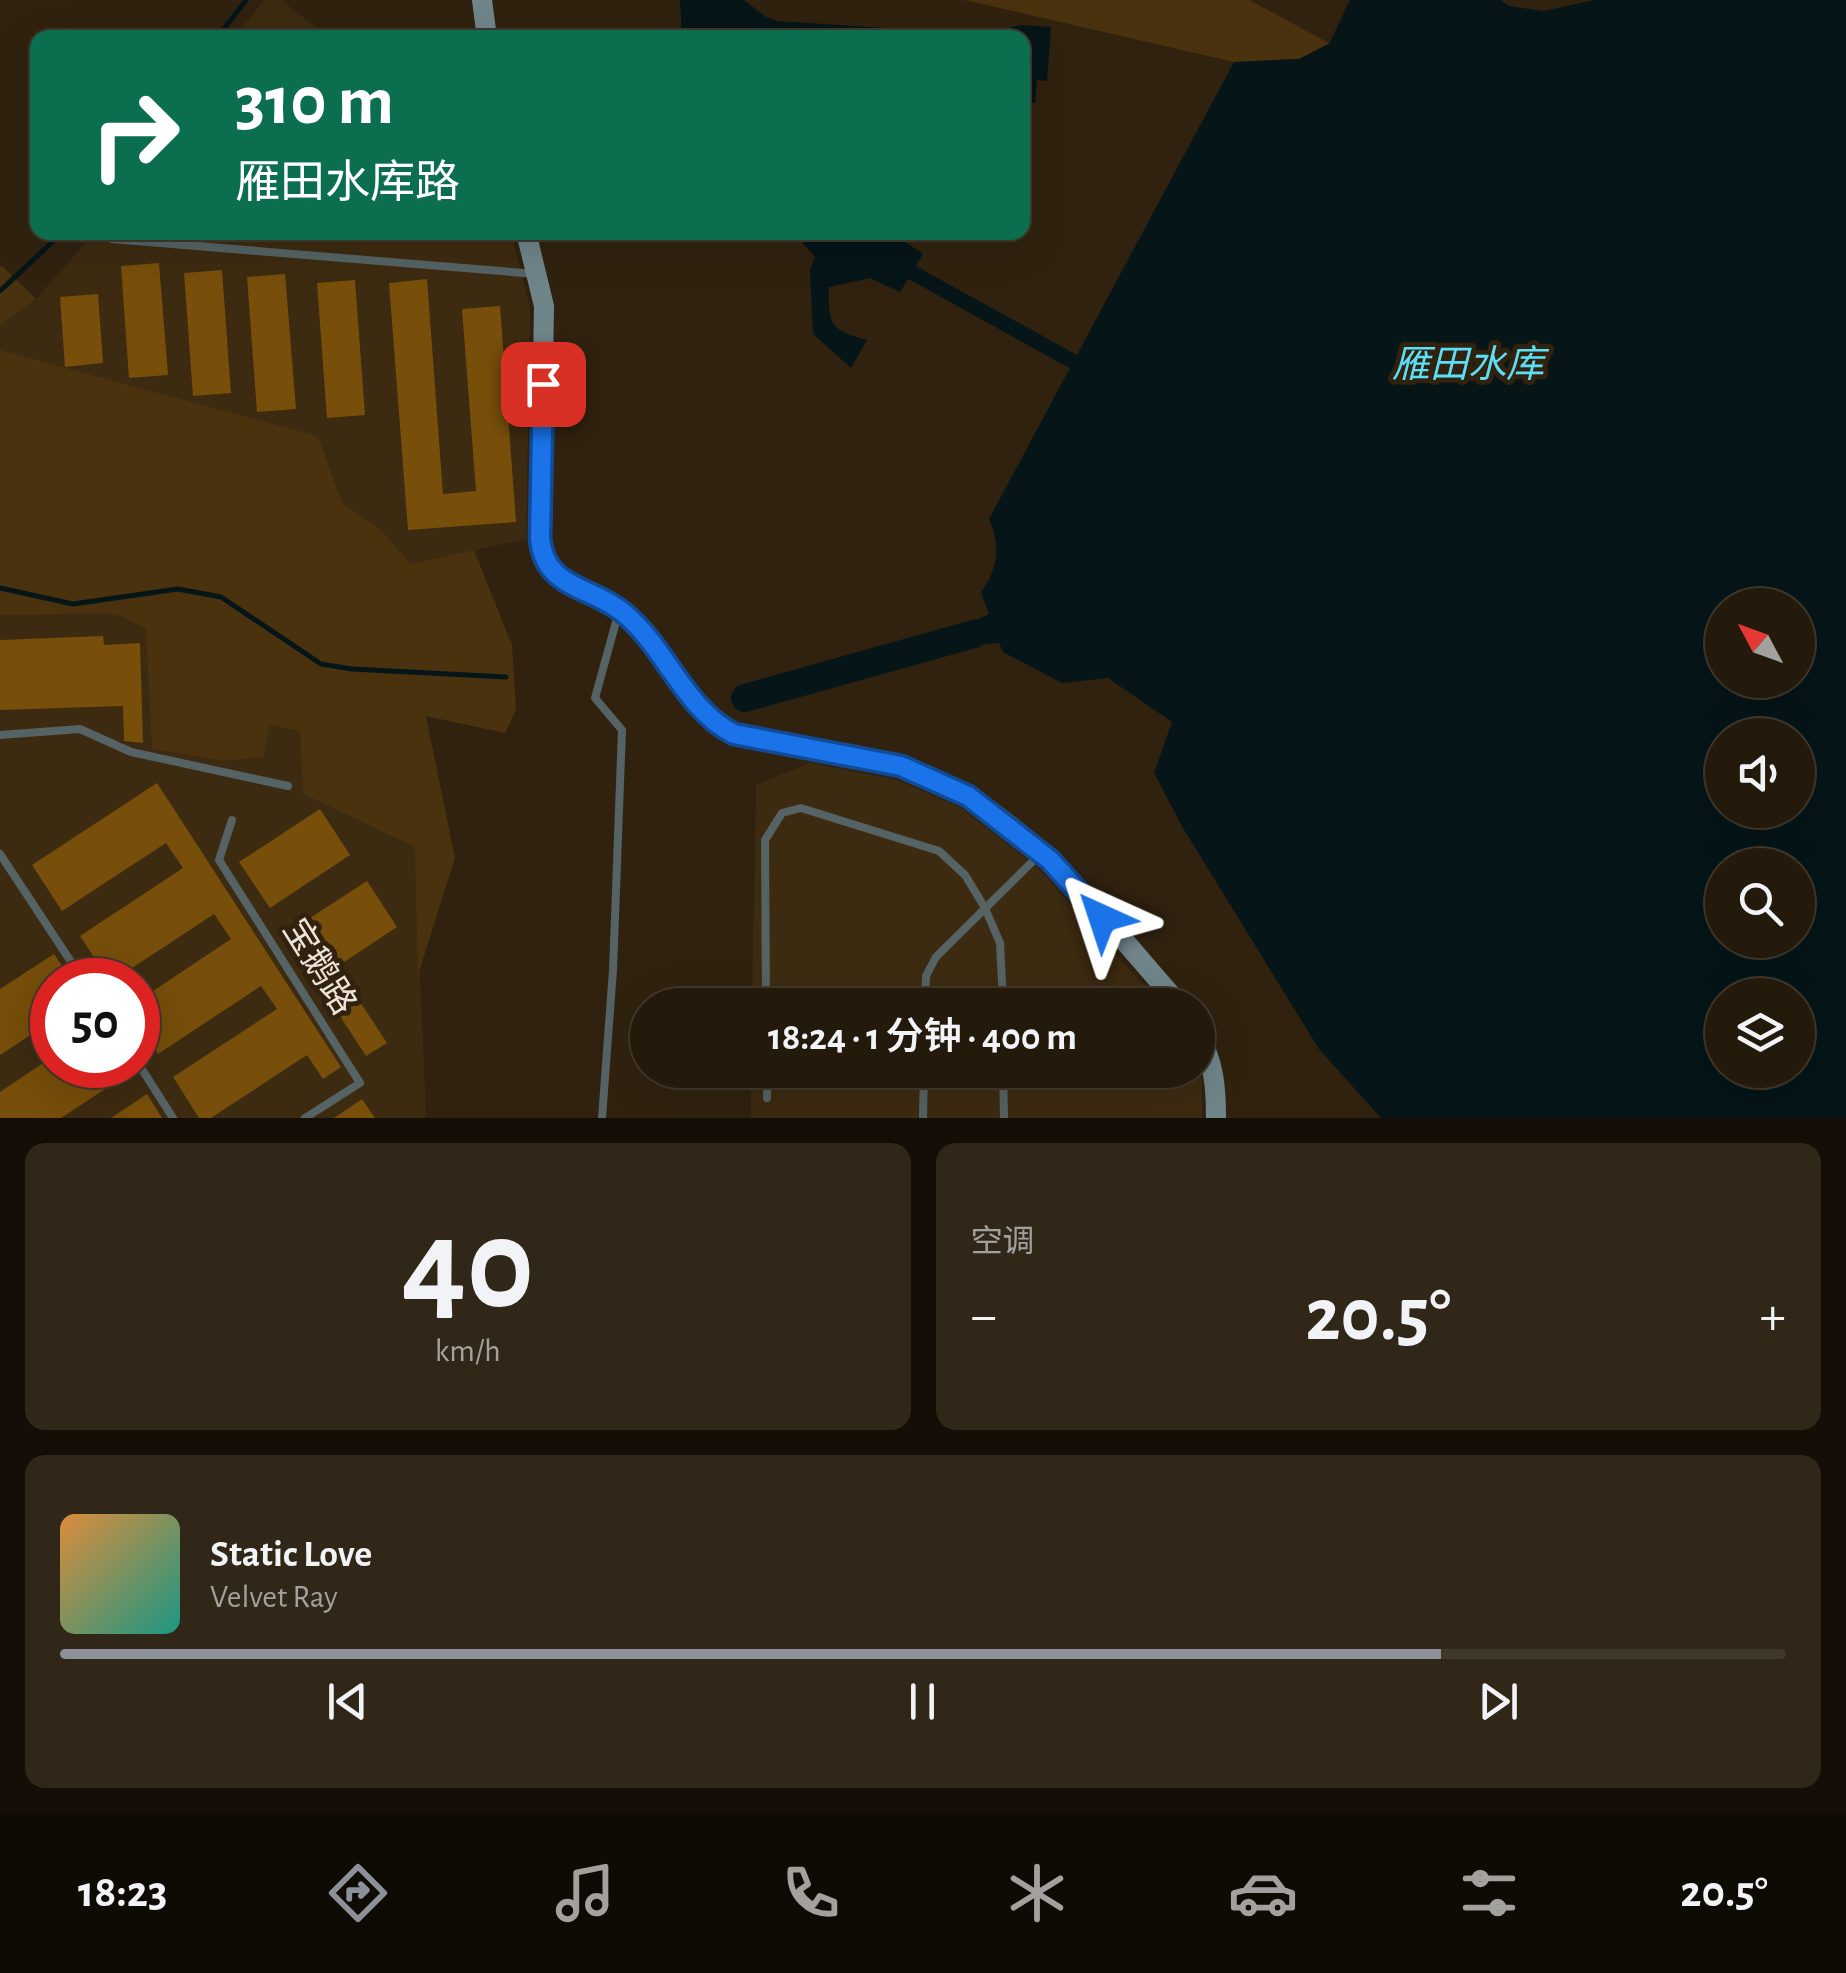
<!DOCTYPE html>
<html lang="zh">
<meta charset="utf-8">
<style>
:root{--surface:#241a0b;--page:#302719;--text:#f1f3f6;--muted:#a3a19d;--line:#41382c;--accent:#8c9099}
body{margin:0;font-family:"Alegreya Sans","Noto Sans SC",sans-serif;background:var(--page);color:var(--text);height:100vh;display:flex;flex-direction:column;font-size:38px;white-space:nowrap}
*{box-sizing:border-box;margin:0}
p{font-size:32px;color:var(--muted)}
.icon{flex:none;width:55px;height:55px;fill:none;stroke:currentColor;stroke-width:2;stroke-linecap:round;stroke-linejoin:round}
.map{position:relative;height:1118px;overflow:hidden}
.panel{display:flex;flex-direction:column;gap:25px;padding:25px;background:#140e06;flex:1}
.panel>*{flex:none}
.top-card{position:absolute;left:30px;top:30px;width:1000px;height:210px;border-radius:20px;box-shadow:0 10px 40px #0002,0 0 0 2px var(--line);background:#0b6e4f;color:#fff;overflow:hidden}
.needle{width:65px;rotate:311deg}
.controls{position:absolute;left:1705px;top:588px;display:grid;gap:20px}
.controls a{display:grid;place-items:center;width:110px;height:110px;border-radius:50%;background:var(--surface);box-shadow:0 10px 40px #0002,0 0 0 2px var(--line);font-size:50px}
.speed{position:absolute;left:30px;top:958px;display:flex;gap:20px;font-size:50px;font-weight:700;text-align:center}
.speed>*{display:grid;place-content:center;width:130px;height:130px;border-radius:50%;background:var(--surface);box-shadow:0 10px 40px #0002,0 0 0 2px var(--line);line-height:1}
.speed .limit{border:15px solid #d22;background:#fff;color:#111}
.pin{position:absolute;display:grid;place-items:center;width:85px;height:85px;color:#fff;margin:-42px;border-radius:20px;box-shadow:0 5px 15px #0006}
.me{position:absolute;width:110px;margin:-55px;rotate:318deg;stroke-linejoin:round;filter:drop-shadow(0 0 8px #0008)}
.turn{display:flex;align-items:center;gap:35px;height:210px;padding:0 40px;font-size:45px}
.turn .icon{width:130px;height:130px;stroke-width:2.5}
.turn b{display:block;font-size:70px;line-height:85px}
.big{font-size:75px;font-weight:600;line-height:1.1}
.panel .card{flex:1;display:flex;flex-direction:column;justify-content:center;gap:15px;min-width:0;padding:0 35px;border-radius:20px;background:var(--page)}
.panel .dial{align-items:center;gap:0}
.dial b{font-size:130px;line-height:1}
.song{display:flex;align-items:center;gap:30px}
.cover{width:120px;height:120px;border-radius:15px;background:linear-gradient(135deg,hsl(30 70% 55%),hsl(170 70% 35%))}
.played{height:10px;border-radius:5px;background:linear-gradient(90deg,var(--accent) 80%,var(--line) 80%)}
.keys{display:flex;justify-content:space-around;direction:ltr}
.heat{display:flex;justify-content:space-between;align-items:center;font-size:55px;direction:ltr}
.panel .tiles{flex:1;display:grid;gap:25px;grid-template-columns:1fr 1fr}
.card:last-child{grid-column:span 2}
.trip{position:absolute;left:630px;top:988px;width:585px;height:100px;border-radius:50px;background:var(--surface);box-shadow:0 10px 40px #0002,0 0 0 2px var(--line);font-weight:600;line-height:100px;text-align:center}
.tabs{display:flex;height:160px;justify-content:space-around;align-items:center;background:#0e0a04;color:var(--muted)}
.tabs .icon{width:70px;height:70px}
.tabs .active{color:var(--accent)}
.tabs b{font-size:45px;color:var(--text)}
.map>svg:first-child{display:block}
.built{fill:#3d2b11;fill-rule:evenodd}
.green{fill:#4a320f}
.water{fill:#051518;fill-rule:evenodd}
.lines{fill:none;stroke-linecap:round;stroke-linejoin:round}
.stream{stroke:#051518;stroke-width:5}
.canal{stroke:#051518;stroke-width:15}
.river{stroke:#051518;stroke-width:28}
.building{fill:#774e0a}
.service{stroke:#556365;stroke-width:8}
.secondary{stroke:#70858a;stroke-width:20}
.route-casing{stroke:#114b97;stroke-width:25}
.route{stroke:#1a73e8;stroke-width:18}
.labels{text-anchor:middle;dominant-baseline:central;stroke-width:10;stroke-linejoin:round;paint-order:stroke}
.street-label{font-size:35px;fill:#ede3d8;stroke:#30220f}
.water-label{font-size:38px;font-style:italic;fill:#5cdff6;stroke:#30220f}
</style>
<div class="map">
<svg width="1846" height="1118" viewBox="0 0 1846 1118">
<rect width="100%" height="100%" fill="#30220f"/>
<path class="built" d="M264 0H281L328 37H235Z
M94 233H511L530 308 526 539 411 564 380 529 343 504 318 436 0 350V325L36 299Z
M117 614 147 629 152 749 226 761 262 757 270 725 300 731 304 794 415 847 426 1118H0V615ZM52 980H138V1065H52Z
M810 763 897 780 961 808 1041 871 1161 1005H752L756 785Z
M1198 1067 1202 1081V1118H751V1070H1198Z"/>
<path class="green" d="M965 0H1249L1329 43 1299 59 1234 62Z
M2 266 36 299 0 325V267Z
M0 350 318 436 343 504 380 529 411 564 474 550 512 645 516 710 505 733 426 716 455 858 418 975 415 847 303 794 300 731 270 725 263 757 226 761 152 749 146 629 116 614 0 615Z"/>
<path class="water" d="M680 0H744L766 17 777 21 976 34 1022 25 1051 27 1047 81 1037 80 1035 103 1023 102 1022 38 682 37Z
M1350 0H1501L1509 6 1544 11 1594 0H1846V1118H1381L1319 1049 1183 828 1154 773 1172 722 1108 678 1062 683 1003 652 999 643 978 645 971 622 989 614 981 592C998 569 1001 545 989 519L1234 62 1299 59 1329 44ZM1722 605H1798V680H1722ZM1722 735H1798V810H1722ZM1722 865H1798V940H1722ZM1722 995H1798V1070H1722Z
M794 233H892L923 254 900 292 870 278 829 287C828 325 830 330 867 340L851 368 813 334 810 270 815 257Z"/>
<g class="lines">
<path class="stream" d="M217 38 246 0
M0 291 63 232
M0 588 73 604 178 589 221 597 321 664 352 669 506 677"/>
<path class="canal" d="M895 263 1074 362 1084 376"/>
<path class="river" d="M745 698 974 634"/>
</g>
<path class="building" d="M159 263 168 375 129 378 121 266Z
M222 270 231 393 193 396 184 273Z
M285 274 296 409 257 412 247 277Z
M427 279 443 494 476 491 462 309 500 306 516 522 408 530 389 283Z
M355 280 365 415 327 418 317 283Z
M98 294 103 363 65 367 60 297Z
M103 636 104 645 140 643 143 743 124 741 123 706 0 710V640Z
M157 783 341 1067 323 1079 307 1055 211 1118H199L173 1077 277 1009 261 986 158 1054 138 1022V1001L231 939 214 914 114 980H109L80 936 183 868 166 843 62 911 32 865Z
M320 809 350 855 270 908 239 862Z
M367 881 397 927 317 980 287 933Z
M54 954 72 980H52V1021L0 1055V989Z
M353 991 387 1043 366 1056 332 1004Z
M52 1057V1065H131L134 1070 61 1118H0V1092Z
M147 1094 162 1118H111Z
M362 1099 375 1118H334Z"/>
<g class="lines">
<path class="service" d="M112 239 536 274
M0 735 80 729 131 752 288 786
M232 820 219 860 360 1083 305 1118
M0 854 83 980
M925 1001 926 976 936 957 1039 855
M766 1005 765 840 782 813 801 808 939 851 965 875 985 908 1000 943 1003 1003 925 1000
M138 1063 173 1118
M767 1070V1098
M1003 1070 1004 1118
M602 1118 613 970 622 730 595 698 619 611
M923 1118 924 1070"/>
<path class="secondary" d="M482 0 487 38
M526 232 544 306 540 538C544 590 593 586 626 615 667 650 684 708 733 734 788 744 845 751 899 766 1015 797 1103 919 1180 1005
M1198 1034C1214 1062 1216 1086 1216 1118"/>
</g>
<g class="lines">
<g class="route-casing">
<path id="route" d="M543 384 540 538C544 590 594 586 626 615 667 650 684 708 734 734L901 766 968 796 1050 860 1102 918"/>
</g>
<use href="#route" class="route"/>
</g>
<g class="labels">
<g class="street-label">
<text transform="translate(319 967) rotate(58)">宝鹅路</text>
</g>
<g class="water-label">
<text x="1468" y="366">雁田水库</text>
</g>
</g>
</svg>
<div class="controls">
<a><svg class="needle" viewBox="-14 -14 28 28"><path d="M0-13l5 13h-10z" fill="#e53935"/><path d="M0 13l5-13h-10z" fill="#a3a19d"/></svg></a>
<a><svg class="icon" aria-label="sound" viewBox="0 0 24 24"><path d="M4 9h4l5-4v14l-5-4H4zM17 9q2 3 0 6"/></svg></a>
<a><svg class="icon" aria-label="search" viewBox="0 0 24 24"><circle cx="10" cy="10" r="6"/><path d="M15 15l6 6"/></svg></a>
<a><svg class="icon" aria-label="layers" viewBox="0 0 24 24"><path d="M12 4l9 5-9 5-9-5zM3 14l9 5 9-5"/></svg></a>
</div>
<div class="speed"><div class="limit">50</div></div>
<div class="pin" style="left:543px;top:384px;background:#d93025"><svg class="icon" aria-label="arrive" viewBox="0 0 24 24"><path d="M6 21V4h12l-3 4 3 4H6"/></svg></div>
<svg class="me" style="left:1102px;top:918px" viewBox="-20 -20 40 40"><path d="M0-17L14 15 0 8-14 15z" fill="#1a73e8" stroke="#fff" stroke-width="4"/></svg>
<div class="trip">18:24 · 1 分钟 · 400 m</div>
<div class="top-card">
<div class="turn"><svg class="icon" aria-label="right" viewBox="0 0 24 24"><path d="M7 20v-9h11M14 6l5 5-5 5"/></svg><div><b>310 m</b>雁田水库路</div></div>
</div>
</div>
<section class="panel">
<div class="tiles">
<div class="card dial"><b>40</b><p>km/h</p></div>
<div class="card"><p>空调</p>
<div class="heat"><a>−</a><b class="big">20.5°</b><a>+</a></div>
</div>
<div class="card">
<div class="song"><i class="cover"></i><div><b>Static Love</b><p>Velvet Ray</p></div></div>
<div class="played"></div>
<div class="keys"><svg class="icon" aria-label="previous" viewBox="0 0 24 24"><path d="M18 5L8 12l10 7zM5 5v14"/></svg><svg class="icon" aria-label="pause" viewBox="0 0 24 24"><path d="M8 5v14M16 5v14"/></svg><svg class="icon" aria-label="next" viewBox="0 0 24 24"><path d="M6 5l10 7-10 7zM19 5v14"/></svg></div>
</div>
</div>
</section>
<nav class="tabs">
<b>18:23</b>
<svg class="icon active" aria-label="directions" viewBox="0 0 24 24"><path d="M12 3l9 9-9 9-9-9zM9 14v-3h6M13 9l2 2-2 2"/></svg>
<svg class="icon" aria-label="music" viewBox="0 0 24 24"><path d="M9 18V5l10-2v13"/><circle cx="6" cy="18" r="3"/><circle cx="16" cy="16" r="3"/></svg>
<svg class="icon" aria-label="phone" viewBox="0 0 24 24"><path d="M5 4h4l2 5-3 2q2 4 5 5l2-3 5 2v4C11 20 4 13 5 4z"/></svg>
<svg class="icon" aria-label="climate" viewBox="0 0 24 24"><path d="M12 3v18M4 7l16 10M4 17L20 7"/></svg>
<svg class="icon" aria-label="car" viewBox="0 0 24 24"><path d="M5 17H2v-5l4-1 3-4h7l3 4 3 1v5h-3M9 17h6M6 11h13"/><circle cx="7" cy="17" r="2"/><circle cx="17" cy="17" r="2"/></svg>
<svg class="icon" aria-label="filters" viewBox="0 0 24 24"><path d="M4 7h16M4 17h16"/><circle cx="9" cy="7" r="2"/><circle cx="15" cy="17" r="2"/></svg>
<b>20.5°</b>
</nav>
